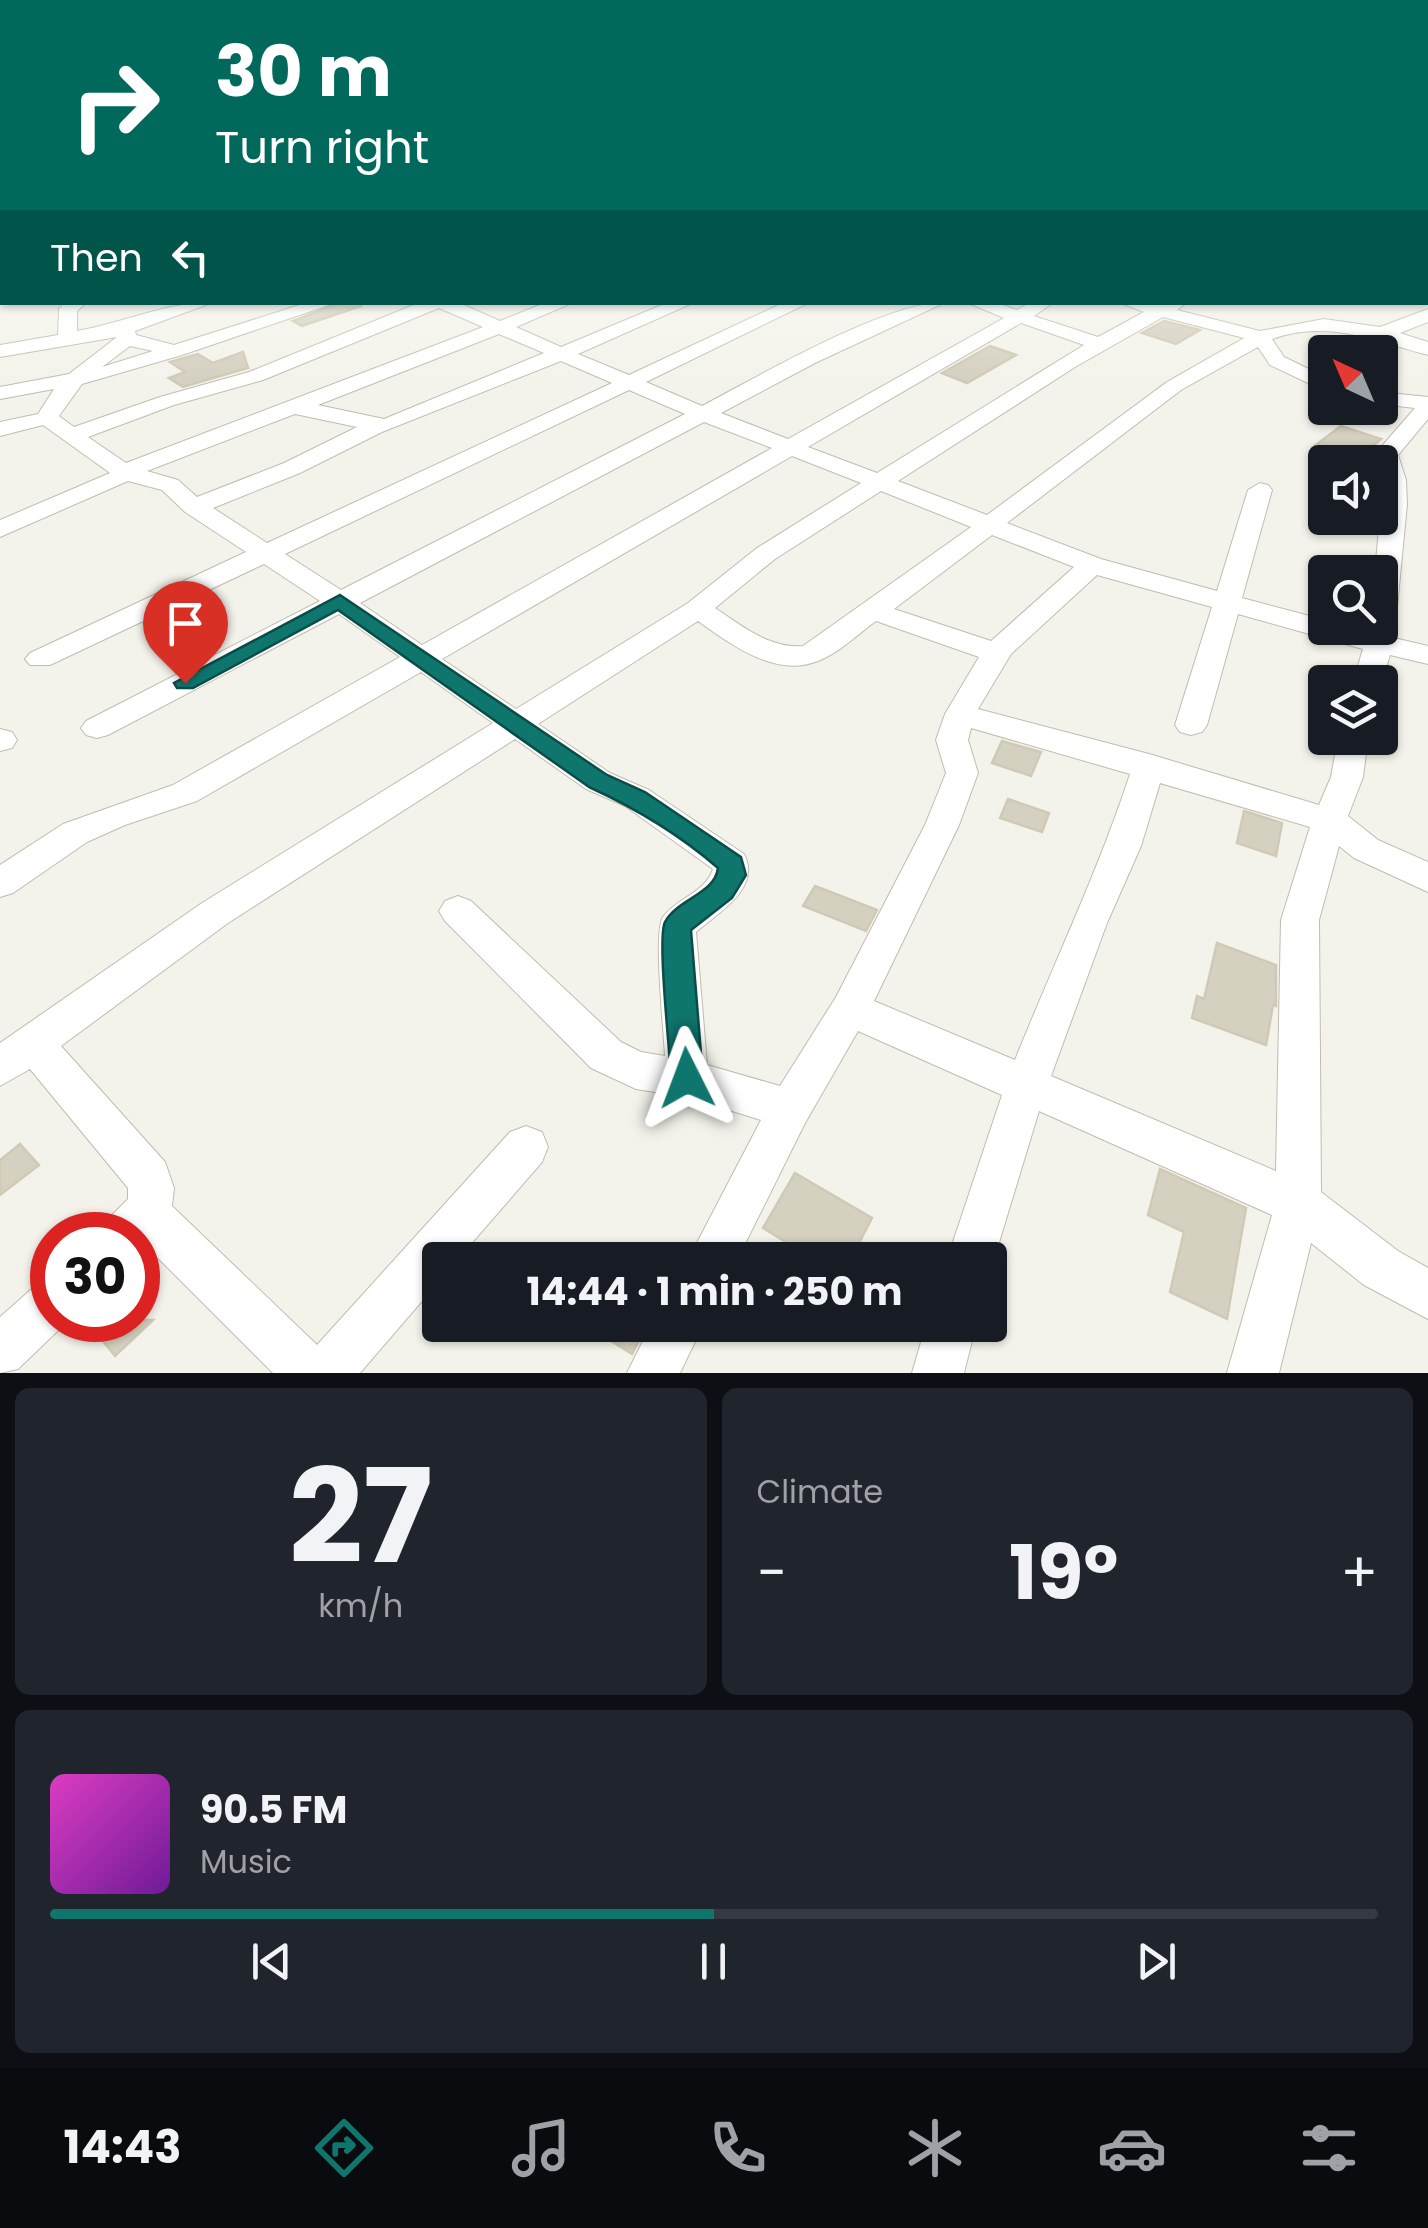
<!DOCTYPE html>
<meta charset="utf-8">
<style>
:root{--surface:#171b24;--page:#20242c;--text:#f1f3f6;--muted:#9ea1a6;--line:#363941;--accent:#0f766e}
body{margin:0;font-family:Poppins,sans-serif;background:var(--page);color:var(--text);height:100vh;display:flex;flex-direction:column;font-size:38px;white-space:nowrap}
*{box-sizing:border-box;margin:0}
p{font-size:32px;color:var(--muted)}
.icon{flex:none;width:55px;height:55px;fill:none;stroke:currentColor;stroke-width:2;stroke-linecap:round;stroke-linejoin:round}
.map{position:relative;height:1373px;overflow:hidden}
.sheet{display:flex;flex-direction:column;gap:15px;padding:15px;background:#0d0f14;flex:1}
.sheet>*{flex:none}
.hud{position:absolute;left:0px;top:0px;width:1430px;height:305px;box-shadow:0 2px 8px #0004;background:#00695c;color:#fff;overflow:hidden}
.needle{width:65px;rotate:316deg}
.tools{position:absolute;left:1308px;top:335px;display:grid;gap:20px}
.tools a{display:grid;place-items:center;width:90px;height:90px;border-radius:10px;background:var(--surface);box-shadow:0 2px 8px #0004;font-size:50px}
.speed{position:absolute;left:30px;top:1212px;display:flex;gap:20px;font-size:50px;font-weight:700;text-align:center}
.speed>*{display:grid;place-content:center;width:130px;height:130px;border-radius:50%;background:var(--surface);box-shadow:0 2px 8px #0004;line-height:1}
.speed .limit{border:15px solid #d22;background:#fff;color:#111}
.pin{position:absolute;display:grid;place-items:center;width:85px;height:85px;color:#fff;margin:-102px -42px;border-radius:50% 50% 50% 0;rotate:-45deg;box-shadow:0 0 10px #0007}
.pin .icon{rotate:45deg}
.me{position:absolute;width:110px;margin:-55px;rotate:357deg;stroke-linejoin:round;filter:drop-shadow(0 0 8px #0008)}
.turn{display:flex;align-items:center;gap:35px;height:210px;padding:0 50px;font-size:45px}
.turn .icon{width:130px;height:130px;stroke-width:2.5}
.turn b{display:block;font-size:70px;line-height:85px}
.then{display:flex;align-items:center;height:95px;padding:0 50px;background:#0003;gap:20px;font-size:38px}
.big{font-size:75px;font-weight:700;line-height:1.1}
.sheet .widget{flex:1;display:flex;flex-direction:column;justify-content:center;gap:15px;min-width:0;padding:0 35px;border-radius:15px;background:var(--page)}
.sheet .dial{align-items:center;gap:0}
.dial b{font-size:130px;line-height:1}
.song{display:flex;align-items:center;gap:30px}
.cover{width:120px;height:120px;border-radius:15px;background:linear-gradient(135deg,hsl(310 70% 55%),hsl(280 70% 35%))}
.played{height:10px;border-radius:5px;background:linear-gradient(90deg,var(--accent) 50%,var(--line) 50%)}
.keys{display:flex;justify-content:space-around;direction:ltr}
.heat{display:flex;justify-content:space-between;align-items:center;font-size:55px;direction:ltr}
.sheet .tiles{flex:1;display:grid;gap:15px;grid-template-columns:1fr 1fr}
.widget:last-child{grid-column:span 2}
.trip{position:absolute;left:422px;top:1242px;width:585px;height:100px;border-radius:10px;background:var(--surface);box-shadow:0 2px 8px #0004;font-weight:700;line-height:100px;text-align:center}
.tabs{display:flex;height:160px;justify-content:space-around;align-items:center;background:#090b0e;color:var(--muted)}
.tabs .icon{width:70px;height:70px}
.tabs .on{color:var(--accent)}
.tabs b{font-size:45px;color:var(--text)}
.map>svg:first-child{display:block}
.building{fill:#d5d1c1;stroke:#d0c9b5;stroke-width:2.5}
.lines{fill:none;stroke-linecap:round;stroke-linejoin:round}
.minor-casing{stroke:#c0bcae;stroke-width:2}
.minor{fill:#fff;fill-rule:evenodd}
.route{fill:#0f766e;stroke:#0a4d48;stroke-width:2.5}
</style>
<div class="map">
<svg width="1428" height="1373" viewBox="0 0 1428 1373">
<rect width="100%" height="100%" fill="#f4f3eb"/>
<path class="building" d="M342 302H361V306L302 326 293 321Z
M1164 321 1200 330 1176 344 1142 333Z
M990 346 1016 355 967 383 942 373Z
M243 352 248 368 183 387 169 378 185 372 170 362 198 354 213 363Z
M1341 426 1381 439 1355 461 1313 447Z
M1002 741 1041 752 1031 776 992 763Z
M1008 799 1049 813 1042 832 1000 818Z
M1244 811 1282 823 1276 856 1237 843Z
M815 886 877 910 866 931 803 906Z
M1217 943 1276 965V1006L1273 1005 1266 1045 1192 1018 1197 996 1204 999Z
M20 1144 39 1165 0 1195V1160Z
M1160 1169 1246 1208 1227 1319 1170 1292 1184 1232 1148 1215Z
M795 1173 872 1218 850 1260H815L763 1228Z
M86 1320H153L115 1356Z
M586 1325H647L632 1354Z"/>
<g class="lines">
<g class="minor-casing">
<path id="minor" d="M0 202 2 203V211L0 212Z
M0 223H2V233H0Z
M0 248H2V258H0Z
M0 277H2V287H0Z
M65 302H87L77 311V331C123 323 167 302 214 302L135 331 136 335 174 345 309 302H338L182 355 82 384 59 416 74 427 160 397 249 372 421 302H457L500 321 547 302H574L516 327 561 347 669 302H695L578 354 629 375 785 302H810L646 382 702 406C759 376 886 302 946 302L815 363 721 413 788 439 1004 318 966 302H994L1017 310 1031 302H1054L1034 316 1098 337 1144 312 1118 302H1187L1177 310 1260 331 1324 319 1380 327 1428 309V322L1400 333 1428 342V355C1374 341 1328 319 1272 339L1284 357 1325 377V391L1270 365 1258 347 1181 390 1007 523 1101 559 1217 591 1248 490 1260 483 1268 485 1272 490 1242 598 1325 620V628L1366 632 1367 628H1380V572H1375L1383 484 1375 454 1415 408 1380 404V392L1428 397V419L1398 455 1406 480 1407 504 1394 638 1428 646V664L1390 655 1380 687V682H1353L1363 649 1238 614 1207 725 1202 732 1191 735 1180 732 1175 725 1212 607 1097 575 1011 654 978 709 1149 754 1319 805 1331 777 1338 738H1368L1363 777 1348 816 1378 840 1428 862V892L1354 858 1339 846 1319 920 1321 1192 1398 1251 1428 1268V1319L1364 1285 1311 1243 1279 1373H1227L1272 1215 1039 1111 990 1272V1260H947L1002 1095 858 1031 805 1123 737 1260H688L761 1120 687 1097 636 1089 591 1068 445 921 439 911 445 901 458 896 471 901 621 1042 641 1052 665 1056C664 1032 653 931 663 917 677 898 706 892 713 869L625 806 586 789 515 739 228 923 61 1046 165 1162 174 1188 172 1206 317 1345 510 1132 526 1126 542 1132 548 1147 542 1162 457 1260H440V1280L360 1373H273L147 1247 138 1254V1235H102L109 1218 128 1199V1188L30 1069 0 1086V1043L202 903 493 723 421 672 197 801 125 825 87 842 13 893 0 897V865L63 824 173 785 400 657 339 614 108 735 97 738 86 735 81 728 86 721 320 601 264 564 50 665H30L25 659 30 653 246 552 185 512 162 490 128 481 0 537V520L110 473 43 425 0 436V422L38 414 54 389 0 399V387L69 374 117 337 0 357V345L58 335 59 309ZM439 308 483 327 126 463 88 437 174 405 263 380ZM1163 317 1244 338 1167 382 987 515 898 481 1075 367ZM1021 323 1084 345 877 473 808 447ZM499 334 544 353 384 419 318 405ZM130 346 153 351 102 367ZM561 361 612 383 267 543 213 508 300 473 382 432ZM629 390 685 414 341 590 285 554ZM295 414 357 427 284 463 197 497 178 480 147 471ZM704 422 772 448 422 645 360 603ZM792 456 861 483 757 548 688 603 516 709 442 659ZM881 491 971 527 803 646C770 649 742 626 715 608L775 559ZM992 535 1074 567 991 641 894 609ZM698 621C732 645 775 678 818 661 839 653 858 634 876 621L979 657 945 714 936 740 946 773 925 825 836 997 780 1086 707 1065 696 932C718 913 762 888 744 854L649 790 610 773 538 724ZM971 728 1130 774C1098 872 1053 965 1015 1060L874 1001 959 825 978 773 968 740ZM1160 783 1310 827 1281 920 1276 1171 1051 1076 1107 923 1141 846Z
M0 729 12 732 17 740 12 748 0 751Z
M52 1278V1320H69L18 1369 0 1373V1317L35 1286Z
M651 1325H703L680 1373H627Z
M926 1325H976L964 1373H912Z"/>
</g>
<use href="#minor" class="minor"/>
</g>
<linearGradient id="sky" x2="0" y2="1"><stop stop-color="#90bcea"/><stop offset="0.49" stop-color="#fafaf6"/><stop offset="1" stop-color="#fafaf6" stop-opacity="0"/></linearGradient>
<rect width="1428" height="380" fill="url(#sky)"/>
<path class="route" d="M340 595 607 775 645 792 741 857 746 875 732 898 691 930 703 1078 699 1088 687 1093 676 1088 671 1078C670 1052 657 938 665 922 677 899 715 894 718 868 680 835 635 808 589 787L338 610 193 688H177L174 683Z"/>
</svg>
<div class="tools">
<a><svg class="needle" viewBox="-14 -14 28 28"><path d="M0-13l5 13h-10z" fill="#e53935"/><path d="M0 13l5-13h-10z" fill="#9ea1a6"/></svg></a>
<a><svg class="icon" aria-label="sound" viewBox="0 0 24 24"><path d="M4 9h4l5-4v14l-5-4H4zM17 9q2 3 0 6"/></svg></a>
<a><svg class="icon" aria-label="search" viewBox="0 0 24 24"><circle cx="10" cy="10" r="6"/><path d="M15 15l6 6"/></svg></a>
<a><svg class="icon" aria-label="layers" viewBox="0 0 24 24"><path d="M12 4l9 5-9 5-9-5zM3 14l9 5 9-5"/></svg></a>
</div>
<div class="speed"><div class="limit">30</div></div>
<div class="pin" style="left:185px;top:683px;background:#d93025"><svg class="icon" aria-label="arrive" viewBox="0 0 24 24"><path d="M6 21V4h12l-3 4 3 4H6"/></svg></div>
<svg class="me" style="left:687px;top:1078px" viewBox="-20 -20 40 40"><path d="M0-17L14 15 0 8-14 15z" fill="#0f766e" stroke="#fff" stroke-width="4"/></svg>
<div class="trip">14:44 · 1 min · 250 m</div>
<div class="hud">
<div class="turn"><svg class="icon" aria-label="right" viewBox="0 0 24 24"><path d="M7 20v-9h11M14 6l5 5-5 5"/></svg><div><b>30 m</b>Turn right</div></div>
<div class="then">Then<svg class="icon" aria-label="left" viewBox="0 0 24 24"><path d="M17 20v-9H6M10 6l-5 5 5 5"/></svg></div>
</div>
</div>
<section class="sheet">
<div class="tiles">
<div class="widget dial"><b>27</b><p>km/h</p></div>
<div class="widget"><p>Climate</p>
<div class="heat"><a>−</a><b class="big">19°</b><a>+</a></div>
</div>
<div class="widget">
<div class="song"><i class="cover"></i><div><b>90.5 FM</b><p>Music</p></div></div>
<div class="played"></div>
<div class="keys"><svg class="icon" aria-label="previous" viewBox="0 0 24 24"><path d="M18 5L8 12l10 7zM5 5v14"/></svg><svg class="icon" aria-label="pause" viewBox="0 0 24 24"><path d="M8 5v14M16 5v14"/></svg><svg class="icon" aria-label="next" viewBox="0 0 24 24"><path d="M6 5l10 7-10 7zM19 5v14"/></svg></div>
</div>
</div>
</section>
<nav class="tabs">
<b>14:43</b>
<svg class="icon on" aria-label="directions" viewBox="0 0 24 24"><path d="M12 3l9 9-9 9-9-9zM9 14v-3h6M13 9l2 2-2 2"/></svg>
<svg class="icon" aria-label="music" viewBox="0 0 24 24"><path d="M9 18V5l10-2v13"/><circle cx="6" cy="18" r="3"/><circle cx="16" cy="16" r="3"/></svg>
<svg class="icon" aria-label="phone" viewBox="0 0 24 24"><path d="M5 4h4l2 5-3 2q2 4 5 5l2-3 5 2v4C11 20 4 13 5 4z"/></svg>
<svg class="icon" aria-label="climate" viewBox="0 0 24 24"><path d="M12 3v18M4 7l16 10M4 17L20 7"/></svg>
<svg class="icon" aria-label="car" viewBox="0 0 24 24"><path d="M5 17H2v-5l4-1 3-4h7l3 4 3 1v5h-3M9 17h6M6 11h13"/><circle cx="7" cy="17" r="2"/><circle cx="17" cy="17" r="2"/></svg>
<svg class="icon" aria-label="filters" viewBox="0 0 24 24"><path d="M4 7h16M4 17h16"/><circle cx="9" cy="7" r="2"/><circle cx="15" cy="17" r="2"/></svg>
</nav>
